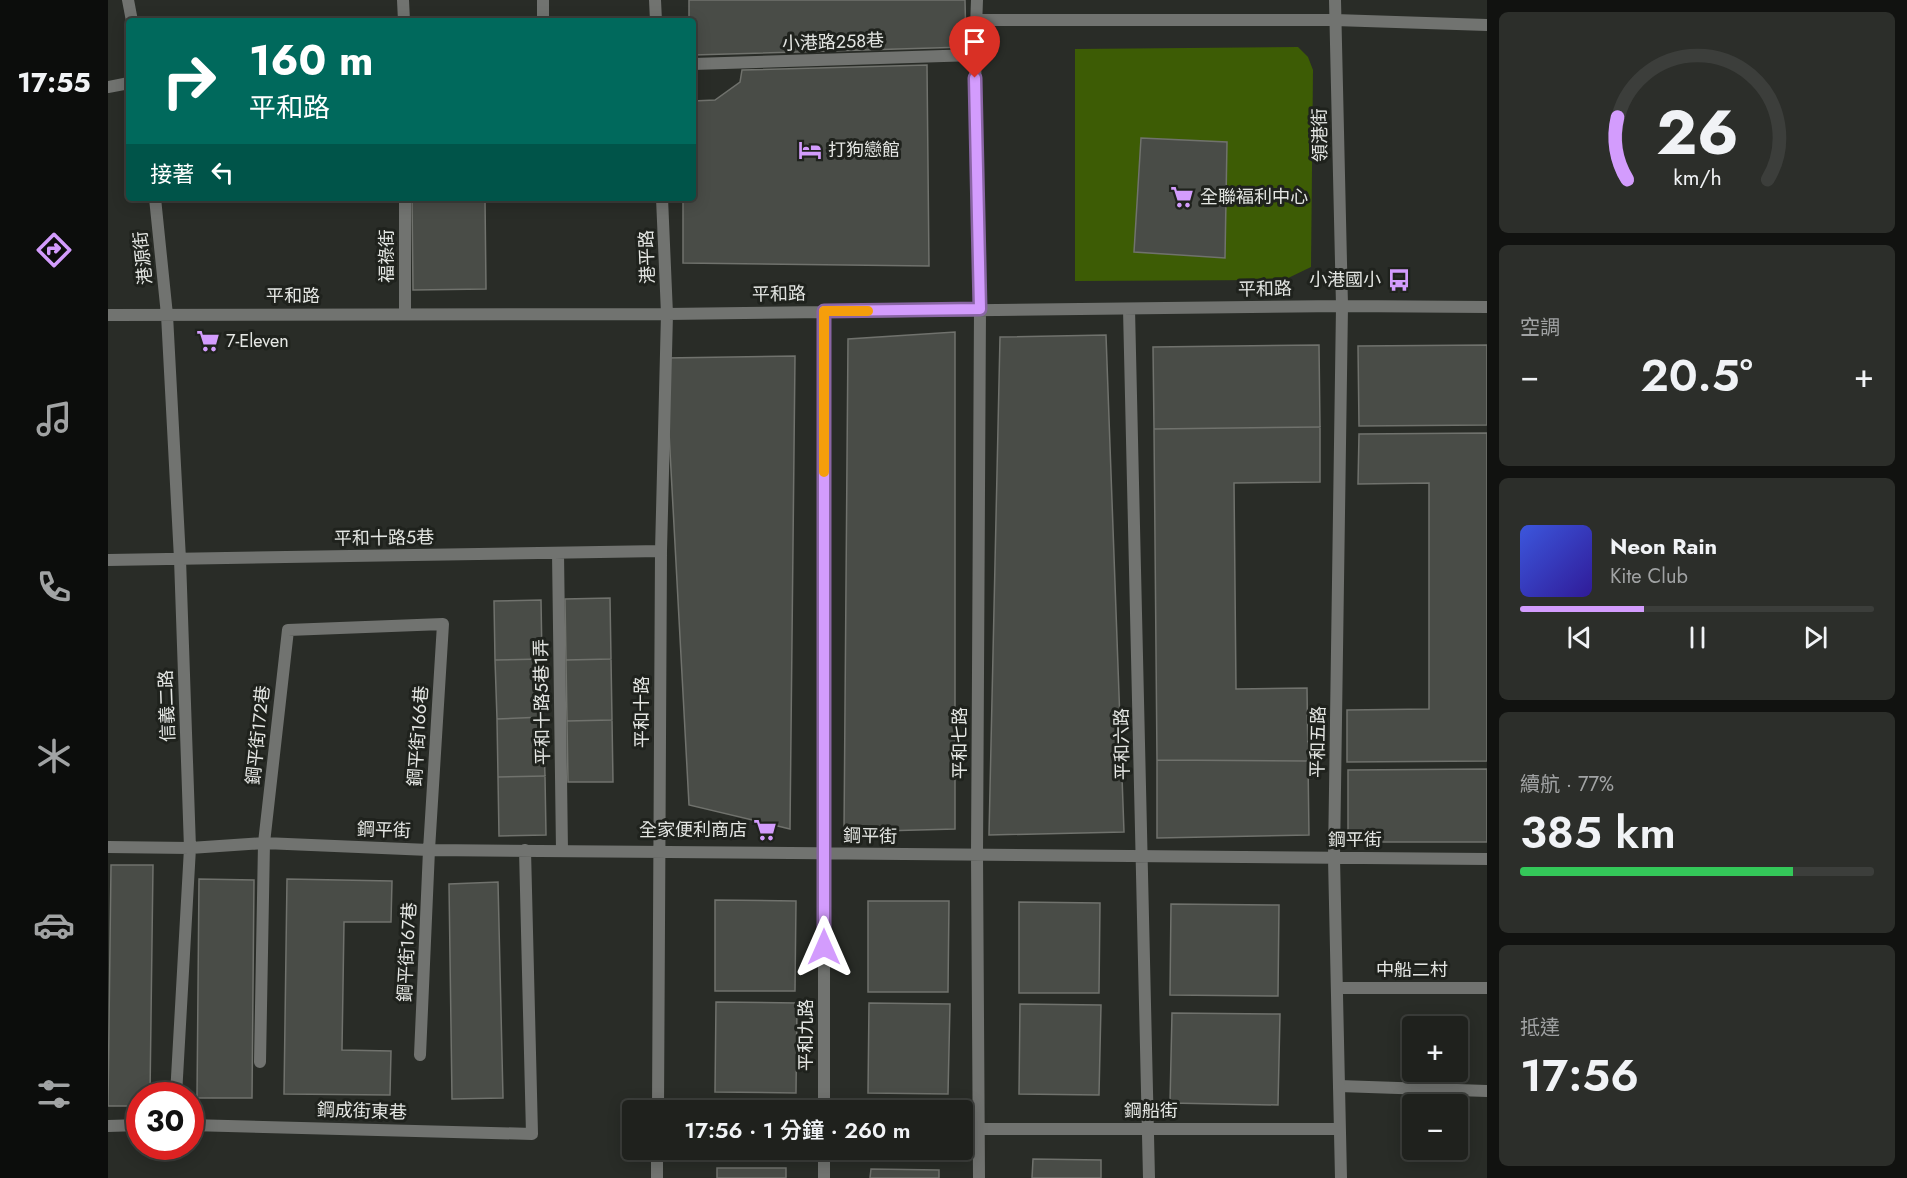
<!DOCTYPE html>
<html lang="zh-TW">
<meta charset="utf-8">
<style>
:root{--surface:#1f211d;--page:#2c2e2a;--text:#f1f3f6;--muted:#a1a3a4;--line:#3c3e3b;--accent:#d39cfd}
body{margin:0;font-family:Jost,"Noto Sans TC",sans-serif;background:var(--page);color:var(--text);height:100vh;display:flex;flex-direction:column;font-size:22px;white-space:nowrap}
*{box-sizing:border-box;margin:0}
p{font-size:20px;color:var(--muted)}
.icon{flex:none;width:33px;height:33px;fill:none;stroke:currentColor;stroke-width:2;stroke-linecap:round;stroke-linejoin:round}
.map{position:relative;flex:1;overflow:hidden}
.drawer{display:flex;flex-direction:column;gap:12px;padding:12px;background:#111210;width:420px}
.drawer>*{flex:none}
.top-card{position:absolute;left:18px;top:18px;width:570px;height:183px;border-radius:6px;box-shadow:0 3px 15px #0003,0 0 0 2px var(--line);background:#00695c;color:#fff;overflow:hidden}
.fabs{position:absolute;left:1294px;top:1016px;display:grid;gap:12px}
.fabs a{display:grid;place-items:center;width:66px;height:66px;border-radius:6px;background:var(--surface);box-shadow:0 3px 15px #0003,0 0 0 2px var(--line);font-size:30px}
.speed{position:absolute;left:18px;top:1082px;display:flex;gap:12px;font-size:30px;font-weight:700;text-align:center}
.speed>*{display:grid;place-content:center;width:78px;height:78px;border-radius:50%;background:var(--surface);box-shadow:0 3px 15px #0003,0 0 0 2px var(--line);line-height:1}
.speed .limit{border:9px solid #d22;background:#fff;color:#111}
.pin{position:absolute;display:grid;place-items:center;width:51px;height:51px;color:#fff;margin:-62px -26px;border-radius:50% 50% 50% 0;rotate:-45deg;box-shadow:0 0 6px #0007}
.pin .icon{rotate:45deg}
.me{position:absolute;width:66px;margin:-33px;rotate:0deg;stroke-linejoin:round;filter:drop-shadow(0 0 4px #0008)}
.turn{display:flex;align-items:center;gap:21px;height:126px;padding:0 24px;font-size:27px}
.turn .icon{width:78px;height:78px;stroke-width:2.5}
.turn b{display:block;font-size:42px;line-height:51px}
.then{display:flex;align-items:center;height:57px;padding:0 24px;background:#0003;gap:12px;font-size:22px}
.big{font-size:45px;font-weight:600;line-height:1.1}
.drawer .widget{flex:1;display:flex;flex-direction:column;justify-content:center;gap:9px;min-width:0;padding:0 21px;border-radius:9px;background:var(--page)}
.drawer .dial{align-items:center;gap:0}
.dial svg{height:156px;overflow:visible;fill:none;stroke:var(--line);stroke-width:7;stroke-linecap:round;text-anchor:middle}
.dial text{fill:var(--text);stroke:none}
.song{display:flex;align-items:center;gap:18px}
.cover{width:72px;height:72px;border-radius:9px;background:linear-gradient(135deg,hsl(230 70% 55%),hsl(250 70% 35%))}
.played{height:6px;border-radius:3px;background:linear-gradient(90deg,var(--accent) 35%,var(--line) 35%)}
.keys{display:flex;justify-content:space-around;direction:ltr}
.heat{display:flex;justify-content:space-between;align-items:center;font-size:33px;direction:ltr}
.charge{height:9px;border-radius:4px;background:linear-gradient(90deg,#34c759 77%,var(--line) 0)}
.trip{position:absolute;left:514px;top:1100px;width:351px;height:60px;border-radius:6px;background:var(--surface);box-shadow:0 3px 15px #0003,0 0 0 2px var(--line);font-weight:600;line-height:60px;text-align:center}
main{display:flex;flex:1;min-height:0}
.tabs{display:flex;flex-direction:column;width:108px;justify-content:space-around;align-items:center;background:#0c0d0c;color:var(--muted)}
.tabs .icon{width:42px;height:42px}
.tabs .on{color:var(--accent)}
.tabs b{font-size:27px;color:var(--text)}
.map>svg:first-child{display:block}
.green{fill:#3d5c05}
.building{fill:#494c47;stroke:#70726d;stroke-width:1.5}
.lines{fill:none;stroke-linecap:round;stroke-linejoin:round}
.lane{stroke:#717370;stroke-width:12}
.street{stroke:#717370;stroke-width:12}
.route-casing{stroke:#8965a4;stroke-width:15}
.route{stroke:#d39cfd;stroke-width:10}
.slow{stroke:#f59e0b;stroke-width:10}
.labels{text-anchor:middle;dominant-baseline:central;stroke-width:6;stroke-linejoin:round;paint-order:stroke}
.street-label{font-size:18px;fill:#e4e6e3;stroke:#1f221d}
.poi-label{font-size:18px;fill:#e4e6e3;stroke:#1f221d;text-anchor:start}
</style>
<main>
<nav class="tabs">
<b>17:55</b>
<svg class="icon on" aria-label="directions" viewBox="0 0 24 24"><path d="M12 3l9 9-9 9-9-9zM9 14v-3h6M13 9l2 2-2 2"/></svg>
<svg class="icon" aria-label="music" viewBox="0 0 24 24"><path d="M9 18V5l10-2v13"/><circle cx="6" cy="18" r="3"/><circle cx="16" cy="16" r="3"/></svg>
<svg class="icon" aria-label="phone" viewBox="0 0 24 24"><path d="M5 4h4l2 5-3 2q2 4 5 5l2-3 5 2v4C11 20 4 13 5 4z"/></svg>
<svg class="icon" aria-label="climate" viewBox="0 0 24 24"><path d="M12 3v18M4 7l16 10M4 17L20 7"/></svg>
<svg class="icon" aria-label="car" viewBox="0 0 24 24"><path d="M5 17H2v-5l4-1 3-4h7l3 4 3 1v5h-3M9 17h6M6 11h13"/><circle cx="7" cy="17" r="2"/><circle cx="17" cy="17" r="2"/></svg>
<svg class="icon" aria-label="filters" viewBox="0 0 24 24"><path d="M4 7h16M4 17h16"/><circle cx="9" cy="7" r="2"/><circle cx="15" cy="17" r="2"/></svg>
</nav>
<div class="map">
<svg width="1379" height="1178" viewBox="0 0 1379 1178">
<rect width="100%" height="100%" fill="#292c27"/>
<path class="green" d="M1190 47 1200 57 1205 70 1203 267 1176 280 967 281V49Z"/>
<path class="building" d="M581 0H857L858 47 585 55V21H581Z
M819 65 821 266 575 263V198H585V101L607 100 632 82 634 70Z
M1033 138 1119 142 1117 258 1026 252Z
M304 198H377L378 289 305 290Z
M847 332V829L736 832 740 339Z
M998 335 1016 832 881 835 892 337Z
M1211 345 1212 427 1046 429 1045 347Z
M1379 345V425L1251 426 1250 346Z
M687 356 682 829 581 805 557 358Z
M1212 427V482L1126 483 1128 689 1199 688 1200 761 1049 760 1046 429Z
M1379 433V761L1239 762V710L1321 709V483L1250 484 1251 434Z
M502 598 503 659 458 660 457 599Z
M433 600 434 659 387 660 386 601Z
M434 659 435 717 389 719 387 660Z
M503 659 504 720 459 721 458 660Z
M435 717 437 776 390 777 389 719Z
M504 720 505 782H460L459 721Z
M1049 760 1200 761 1201 835 1049 838Z
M1379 769V842H1240V770Z
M437 776 438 835 391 836 390 777Z
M3 865H45L42 1095H32V1106H0Z
M91 879 146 880 144 1098H89Z
M179 879 284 881 283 922H236L234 1050 283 1051 282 1095 176 1094Z
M390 882 395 1098 344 1099 341 884Z
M607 900 688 901 687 991H607Z
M760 901H841L840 992H760Z
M911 902 992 903 991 993H911Z
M1063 904 1171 905 1170 996 1062 995Z
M608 1002 689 1003 688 1093 607 1092Z
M761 1003 842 1004 840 1094 760 1093Z
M912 1004 993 1005 991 1095 911 1094Z
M1064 1013 1172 1014 1170 1105 1062 1103Z
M925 1159 993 1160V1178H924Z
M609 1168H678V1178H609Z
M763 1169 831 1170V1178H762Z"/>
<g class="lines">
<path class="lane" d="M435 0V21
M1229 988H1379
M1231 1086 1379 1091"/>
<path class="street" d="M20 0 24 21
M295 0 296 21
M547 0 548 21
M869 0 867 55 872 309 869 855 871 1178
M1227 0 1234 306 1226 858 1233 1178
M869 20H1227L1379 25
M585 64 867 55
M0 87 21 83
M47 198 59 315 72 559 82 848 68 1095
M297 198V314
M1021 309 1041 1178
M716 311V1110
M0 315 559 314 1234 306 1379 307
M450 553 454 851
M0 560 553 551
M0 847 82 848 156 843 321 850 1379 859
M152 1062 156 843 180 630 335 624 321 850 312 1055
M550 1110 553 551 559 314 554 198
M82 1125 424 1134 417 850
M0 1126 32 1125
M855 1129H1232
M549 1178V1149
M716 1178V1149"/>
</g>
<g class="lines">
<g class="route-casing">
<path id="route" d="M716 947V311L872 309 867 78"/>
</g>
<use href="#route" class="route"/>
<path class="slow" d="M716 472V311H760"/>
</g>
<defs>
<g id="hotel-bare" transform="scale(1.8)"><path d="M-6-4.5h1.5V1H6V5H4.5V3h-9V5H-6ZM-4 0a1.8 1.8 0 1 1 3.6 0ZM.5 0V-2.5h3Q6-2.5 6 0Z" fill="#d39cfd" stroke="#1f221d" stroke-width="2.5" paint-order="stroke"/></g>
<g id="supermarket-bare" transform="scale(1.8)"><path d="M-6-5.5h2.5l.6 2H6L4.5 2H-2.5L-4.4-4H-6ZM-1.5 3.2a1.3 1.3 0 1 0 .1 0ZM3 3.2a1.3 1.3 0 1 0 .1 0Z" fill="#d39cfd" stroke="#1f221d" stroke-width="2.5" paint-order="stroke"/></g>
<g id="bus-bare" transform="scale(1.8)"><path d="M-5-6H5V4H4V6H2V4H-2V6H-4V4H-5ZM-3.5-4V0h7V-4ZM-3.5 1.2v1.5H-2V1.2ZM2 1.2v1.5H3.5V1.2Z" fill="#d39cfd" stroke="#1f221d" stroke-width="2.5" paint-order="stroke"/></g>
</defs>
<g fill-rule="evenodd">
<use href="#hotel-bare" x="702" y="150"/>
<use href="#supermarket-bare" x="1074" y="197"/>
<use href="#bus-bare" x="1291" y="280"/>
<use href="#supermarket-bare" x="100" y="341"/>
<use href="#supermarket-bare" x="657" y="830"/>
</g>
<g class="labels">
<g class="street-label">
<text transform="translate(725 42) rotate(-2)">小港路258巷</text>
<text transform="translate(1212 135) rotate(-91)">領港街</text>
<text transform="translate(279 256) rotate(-90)">福祿街</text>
<text transform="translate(539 257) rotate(-92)">港平路</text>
<text transform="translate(35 258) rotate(-96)">港源街</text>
<text transform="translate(1157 289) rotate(-1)">平和路</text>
<text transform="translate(671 294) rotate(-1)">平和路</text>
<text x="185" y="296">平和路</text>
<text transform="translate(276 538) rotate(-1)">平和十路5巷</text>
<text transform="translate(434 702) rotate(-91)">平和十路5巷1弄</text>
<text transform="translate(59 706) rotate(-92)">信義二路</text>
<text transform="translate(534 712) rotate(-90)">平和十路</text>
<text transform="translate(150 735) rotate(-84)">鋼平街172巷</text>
<text transform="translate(310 736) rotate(-86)">鋼平街166巷</text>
<text transform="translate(1210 742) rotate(-89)">平和五路</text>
<text transform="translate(852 743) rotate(-90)">平和七路</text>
<text transform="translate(1014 744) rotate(-91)">平和六路</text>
<text transform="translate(276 830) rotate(2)">鋼平街</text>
<text transform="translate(762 836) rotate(1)">鋼平街</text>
<text x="1247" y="840">鋼平街</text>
<text transform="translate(299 952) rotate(-87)">鋼平街167巷</text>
<text x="1304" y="970">中船二村</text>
<text transform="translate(698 1035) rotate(-90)">平和九路</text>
<text transform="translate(254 1111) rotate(2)">鋼成街東巷</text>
<text x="1043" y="1111">鋼船街</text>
</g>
<g class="poi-label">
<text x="720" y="150">打狗戀館</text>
<text x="1092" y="197">全聯褔利中心</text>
<text x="1273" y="280" text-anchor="end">小港國小</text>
<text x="118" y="341">7-Eleven</text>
<text x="639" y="830" text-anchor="end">全家便利商店</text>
</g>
</g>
</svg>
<div class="fabs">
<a>+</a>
<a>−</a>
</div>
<div class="speed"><div class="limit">30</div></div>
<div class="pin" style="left:867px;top:78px;background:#d93025"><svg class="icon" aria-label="arrive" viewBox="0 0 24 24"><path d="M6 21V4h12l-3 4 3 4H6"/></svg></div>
<svg class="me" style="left:716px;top:947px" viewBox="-20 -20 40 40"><path d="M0-17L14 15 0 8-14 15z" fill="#d39cfd" stroke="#fff" stroke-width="4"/></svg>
<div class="trip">17:56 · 1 分鐘 · 260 m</div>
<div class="top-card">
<div class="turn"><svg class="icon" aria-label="right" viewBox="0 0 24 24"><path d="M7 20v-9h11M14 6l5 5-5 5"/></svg><div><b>160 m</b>平和路</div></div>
<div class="then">接著<svg class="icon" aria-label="left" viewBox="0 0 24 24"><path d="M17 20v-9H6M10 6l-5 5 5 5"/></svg></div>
</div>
</div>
<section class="drawer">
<div class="widget dial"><svg viewBox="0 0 100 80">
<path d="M14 69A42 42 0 1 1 86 69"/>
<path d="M14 69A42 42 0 0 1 9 37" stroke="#d39cfd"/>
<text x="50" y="56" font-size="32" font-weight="700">26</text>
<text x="50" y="72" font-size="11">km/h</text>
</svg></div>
<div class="widget"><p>空調</p>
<div class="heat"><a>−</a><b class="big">20.5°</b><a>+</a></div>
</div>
<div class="widget">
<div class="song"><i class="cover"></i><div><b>Neon Rain</b><p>Kite Club</p></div></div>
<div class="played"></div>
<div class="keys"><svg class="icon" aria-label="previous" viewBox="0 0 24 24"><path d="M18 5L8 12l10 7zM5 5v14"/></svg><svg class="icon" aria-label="pause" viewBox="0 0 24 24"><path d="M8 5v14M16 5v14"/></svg><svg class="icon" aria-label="next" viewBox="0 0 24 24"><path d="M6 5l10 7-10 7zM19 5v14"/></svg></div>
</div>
<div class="widget"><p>續航 · 77%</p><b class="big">385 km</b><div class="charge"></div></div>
<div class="widget"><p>抵達</p><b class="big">17:56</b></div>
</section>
</main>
